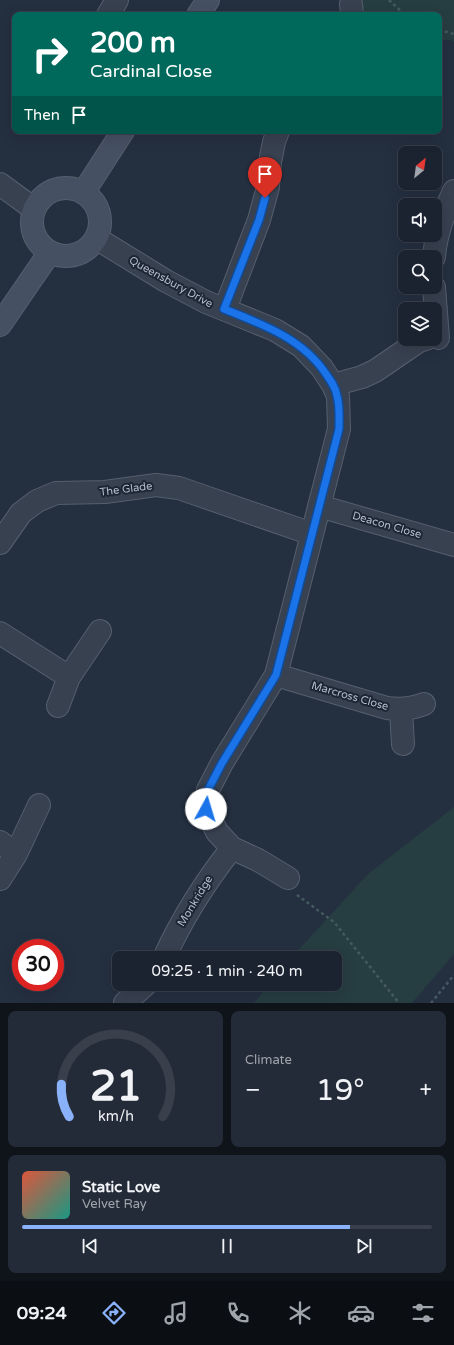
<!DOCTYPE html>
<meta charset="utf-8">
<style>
:root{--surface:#1b2330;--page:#242b38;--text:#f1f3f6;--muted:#a0a4ab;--line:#39404c;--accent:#8ab2fa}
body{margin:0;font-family:"Varela Round",sans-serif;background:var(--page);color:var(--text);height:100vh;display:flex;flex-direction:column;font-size:15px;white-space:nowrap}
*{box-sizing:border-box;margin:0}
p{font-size:13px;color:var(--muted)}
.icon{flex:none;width:22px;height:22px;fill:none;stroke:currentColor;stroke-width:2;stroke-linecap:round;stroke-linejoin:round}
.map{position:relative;height:1003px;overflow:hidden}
.panel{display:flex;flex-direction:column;gap:8px;padding:8px;background:#0f131a;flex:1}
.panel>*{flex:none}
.guide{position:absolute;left:12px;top:12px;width:430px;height:122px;border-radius:8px;box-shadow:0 4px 16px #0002,0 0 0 1px var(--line);background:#00695c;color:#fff;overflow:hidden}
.needle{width:26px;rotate:29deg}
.fabs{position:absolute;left:398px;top:146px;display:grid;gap:8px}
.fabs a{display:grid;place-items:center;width:44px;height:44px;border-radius:8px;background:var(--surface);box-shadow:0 4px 16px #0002,0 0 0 1px var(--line);font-size:20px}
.speed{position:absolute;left:12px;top:939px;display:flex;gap:8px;font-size:20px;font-weight:700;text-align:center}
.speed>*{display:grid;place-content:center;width:52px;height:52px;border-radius:50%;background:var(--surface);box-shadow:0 4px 16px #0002,0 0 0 1px var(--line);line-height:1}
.speed .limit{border:6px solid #d22;background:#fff;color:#111}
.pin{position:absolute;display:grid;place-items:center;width:34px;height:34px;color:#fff;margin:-41px -17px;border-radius:50% 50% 50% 0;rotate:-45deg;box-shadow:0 0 4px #0007}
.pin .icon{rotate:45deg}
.me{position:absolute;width:44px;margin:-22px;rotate:6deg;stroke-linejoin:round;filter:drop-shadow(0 0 3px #0008)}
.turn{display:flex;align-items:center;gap:14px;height:84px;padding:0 12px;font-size:18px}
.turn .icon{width:52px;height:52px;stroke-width:2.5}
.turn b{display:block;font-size:28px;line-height:34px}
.then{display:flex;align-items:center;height:38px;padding:0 12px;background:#0003;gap:8px;font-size:15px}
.big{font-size:30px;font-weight:600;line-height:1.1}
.panel .card{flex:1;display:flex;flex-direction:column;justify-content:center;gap:6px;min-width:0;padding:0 14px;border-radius:8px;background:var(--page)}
.panel .dial{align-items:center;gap:0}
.dial svg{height:104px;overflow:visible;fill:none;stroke:var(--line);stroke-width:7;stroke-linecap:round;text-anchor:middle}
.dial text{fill:var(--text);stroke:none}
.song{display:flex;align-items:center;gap:12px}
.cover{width:48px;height:48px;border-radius:6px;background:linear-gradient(135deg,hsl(10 70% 55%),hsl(170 70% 35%))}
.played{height:4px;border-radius:2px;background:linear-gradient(90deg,var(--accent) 80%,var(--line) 80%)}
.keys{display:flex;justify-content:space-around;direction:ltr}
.heat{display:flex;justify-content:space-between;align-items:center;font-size:22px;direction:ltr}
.panel .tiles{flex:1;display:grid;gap:8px;grid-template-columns:1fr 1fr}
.card:last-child{grid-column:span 2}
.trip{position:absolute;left:112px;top:951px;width:230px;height:40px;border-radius:8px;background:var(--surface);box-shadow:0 4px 16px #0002,0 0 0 1px var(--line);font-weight:600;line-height:40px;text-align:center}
.dock{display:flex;height:64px;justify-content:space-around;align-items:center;background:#0b0e13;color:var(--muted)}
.dock .icon{width:28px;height:28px}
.dock .on{color:var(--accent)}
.dock b{font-size:18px;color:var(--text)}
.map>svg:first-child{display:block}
.green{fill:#263d41}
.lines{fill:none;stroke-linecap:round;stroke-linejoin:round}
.street-casing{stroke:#565f6d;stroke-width:24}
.secondary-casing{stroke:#565f6d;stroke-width:24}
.path{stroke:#445a5e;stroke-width:2.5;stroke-dasharray:3 3;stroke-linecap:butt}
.street{stroke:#384150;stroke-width:22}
.secondary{stroke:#465063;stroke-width:22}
.route-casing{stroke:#114b97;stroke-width:10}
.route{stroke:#1a73e8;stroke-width:7}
.labels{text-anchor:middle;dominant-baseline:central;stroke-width:4;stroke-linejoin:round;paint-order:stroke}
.street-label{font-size:11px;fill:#b5bdca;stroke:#1d2635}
</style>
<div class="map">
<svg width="454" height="1003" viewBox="0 0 454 1003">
<rect width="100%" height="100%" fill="#242f40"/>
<path class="green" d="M355 0H454V42L450 40H439V15H366Z
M454 807V954L412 1003H254L270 984H335V958H291L368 874Z"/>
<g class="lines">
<g class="street-casing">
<path id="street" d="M351 4 352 15
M108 15 117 0
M0 184 34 209
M96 238 166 281 206 302 275 330 301 346 322 368 333 385 338 396 339 429 276 675 222 763 208 790 206 809 217 832 232 848 258 860 288 878
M434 257C436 233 444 213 454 191
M434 287 438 338
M225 309 259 220 268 187 270 162 274 142 278 131
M333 385 362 377 375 371 419 341 426 339
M319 506 454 545
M0 543 21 513 37 501 56 493 105 492 156 485 179 488 312 534
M0 633 69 677
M276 675 387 708C401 710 411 709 424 704
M58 706 69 677 100 631
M401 710 403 744
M0 842 16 854
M0 879 16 854 39 805
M164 958C182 919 205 882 232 848
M125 1003 146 984"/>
</g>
<g class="secondary-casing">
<path id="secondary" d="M198 15 208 0
M32 222a34 34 0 1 1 68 0a34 34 0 1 1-68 0Z
M83 193 123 131
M0 325 50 252"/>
</g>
<path class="path" d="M389 0 405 15
M439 30 454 34
M297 895 334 922 399 1003
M431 1003 454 975"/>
<use href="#street" class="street"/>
<use href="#secondary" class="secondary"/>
</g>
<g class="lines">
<g class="route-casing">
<path id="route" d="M206 809 208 790 222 763 276 675 339 429C339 419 340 406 337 396 336 388 331 381 326 374 303 339 262 324 224 309L259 220 265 198"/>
</g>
<use href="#route" class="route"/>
</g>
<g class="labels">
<g class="street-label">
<text transform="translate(171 282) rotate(29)">Queensbury Drive</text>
<text transform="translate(126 489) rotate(-7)">The Glade</text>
<text transform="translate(387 525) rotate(16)">Deacon Close</text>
<text transform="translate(350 696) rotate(16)">Marcross Close</text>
<text transform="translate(195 901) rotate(-59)">Monkridge</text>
</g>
</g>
</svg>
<div class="fabs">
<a><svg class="needle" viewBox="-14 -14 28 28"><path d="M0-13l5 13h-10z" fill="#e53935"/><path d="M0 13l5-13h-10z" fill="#a0a4ab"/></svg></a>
<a><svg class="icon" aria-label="sound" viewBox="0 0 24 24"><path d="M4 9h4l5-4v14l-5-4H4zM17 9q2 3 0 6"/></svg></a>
<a><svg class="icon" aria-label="search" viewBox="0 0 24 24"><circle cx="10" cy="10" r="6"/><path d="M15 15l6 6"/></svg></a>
<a><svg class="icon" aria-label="layers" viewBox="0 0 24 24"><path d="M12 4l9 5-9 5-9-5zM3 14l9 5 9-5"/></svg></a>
</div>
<div class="speed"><div class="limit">30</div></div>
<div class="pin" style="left:265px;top:198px;background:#d93025"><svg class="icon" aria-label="arrive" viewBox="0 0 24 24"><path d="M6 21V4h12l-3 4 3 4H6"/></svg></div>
<svg class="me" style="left:206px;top:809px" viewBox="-20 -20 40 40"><circle r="19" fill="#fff"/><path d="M0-13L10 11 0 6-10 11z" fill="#1a73e8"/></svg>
<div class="trip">09:25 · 1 min · 240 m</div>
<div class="guide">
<div class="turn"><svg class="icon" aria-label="right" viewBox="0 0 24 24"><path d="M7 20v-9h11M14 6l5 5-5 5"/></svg><div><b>200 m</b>Cardinal Close</div></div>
<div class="then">Then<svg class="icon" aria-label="arrive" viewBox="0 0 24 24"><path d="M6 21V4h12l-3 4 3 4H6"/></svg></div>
</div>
</div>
<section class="panel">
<div class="tiles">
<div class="card dial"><svg viewBox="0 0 100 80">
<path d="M14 69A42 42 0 1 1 86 69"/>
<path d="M14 69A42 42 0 0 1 8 44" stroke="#8ab2fa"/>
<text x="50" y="56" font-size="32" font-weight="700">21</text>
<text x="50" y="72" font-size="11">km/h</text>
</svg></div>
<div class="card"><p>Climate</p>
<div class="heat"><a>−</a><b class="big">19°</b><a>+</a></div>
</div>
<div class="card">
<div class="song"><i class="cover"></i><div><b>Static Love</b><p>Velvet Ray</p></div></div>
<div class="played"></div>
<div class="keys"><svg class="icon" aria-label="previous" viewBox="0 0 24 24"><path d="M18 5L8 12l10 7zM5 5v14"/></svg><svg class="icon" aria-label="pause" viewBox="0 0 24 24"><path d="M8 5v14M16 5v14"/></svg><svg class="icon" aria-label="next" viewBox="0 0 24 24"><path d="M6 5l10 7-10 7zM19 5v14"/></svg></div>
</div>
</div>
</section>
<nav class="dock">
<b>09:24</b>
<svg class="icon on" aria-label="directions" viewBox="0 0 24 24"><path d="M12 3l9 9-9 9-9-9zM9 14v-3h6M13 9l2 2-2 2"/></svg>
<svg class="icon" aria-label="music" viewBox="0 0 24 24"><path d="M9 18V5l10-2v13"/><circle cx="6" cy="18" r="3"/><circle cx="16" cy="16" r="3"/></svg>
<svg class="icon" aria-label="phone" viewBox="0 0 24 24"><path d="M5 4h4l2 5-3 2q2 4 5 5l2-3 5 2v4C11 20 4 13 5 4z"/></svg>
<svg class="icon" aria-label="climate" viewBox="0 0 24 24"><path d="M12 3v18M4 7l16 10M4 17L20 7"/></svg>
<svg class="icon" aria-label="car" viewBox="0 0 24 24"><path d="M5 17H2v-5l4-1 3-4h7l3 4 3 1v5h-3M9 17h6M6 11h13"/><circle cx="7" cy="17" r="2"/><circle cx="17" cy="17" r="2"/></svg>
<svg class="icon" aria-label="filters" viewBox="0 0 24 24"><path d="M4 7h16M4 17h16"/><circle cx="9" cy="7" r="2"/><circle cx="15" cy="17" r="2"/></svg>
</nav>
